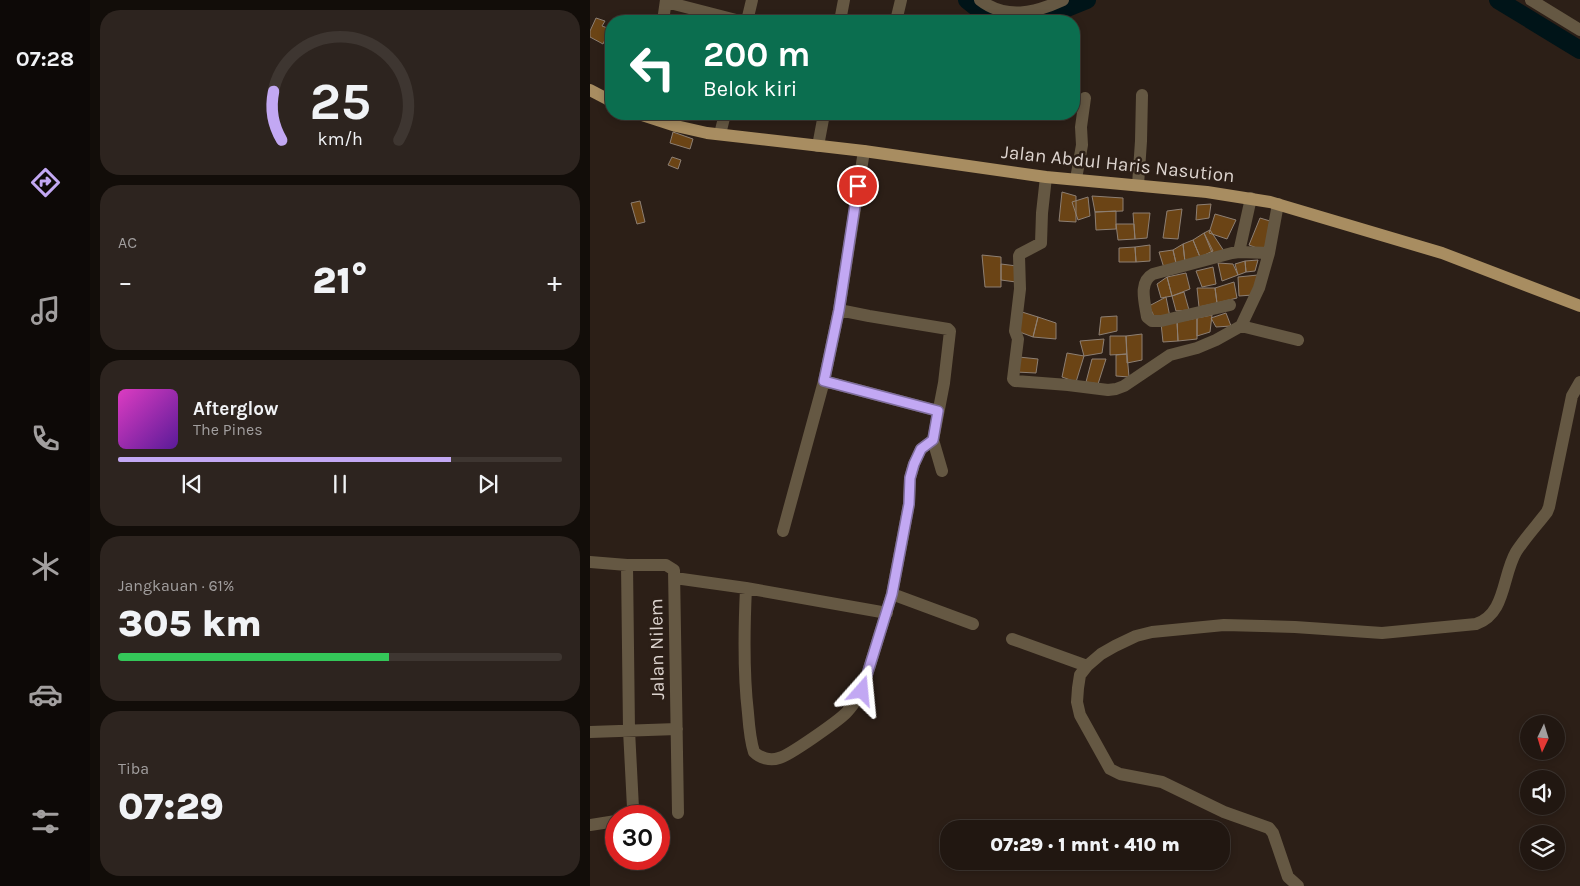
<!DOCTYPE html>
<html lang="id">
<meta charset="utf-8">
<style>
:root{--surface:#211711;--page:#2d241f;--text:#f1f3f6;--muted:#a29f9f;--line:#3e3631;--accent:#c2a8f3}
body{margin:0;font-family:Karla,sans-serif;background:var(--page);color:var(--text);height:100vh;display:flex;flex-direction:column;font-size:19px;white-space:nowrap}
*{box-sizing:border-box;margin:0}
p{font-size:16px;color:var(--muted)}
.icon{flex:none;width:28px;height:28px;fill:none;stroke:currentColor;stroke-width:2;stroke-linecap:round;stroke-linejoin:round}
.map{position:relative;flex:1;overflow:hidden}
.details{display:flex;flex-direction:column;gap:10px;padding:10px;background:#120d09;width:500px}
.details>*{flex:none}
.hud{position:absolute;left:15px;top:15px;width:475px;height:105px;border-radius:20px;box-shadow:0 2px 8px #0003,0 0 0 1px var(--line);background:#0b6e4f;color:#fff;overflow:hidden}
.needle{width:32px;rotate:184deg}
.fabs{position:absolute;left:930px;top:715px;display:grid;gap:10px}
.fabs a{display:grid;place-items:center;width:45px;height:45px;border-radius:50%;background:var(--surface);box-shadow:0 2px 8px #0003,0 0 0 1px var(--line);font-size:25px}
.speed{position:absolute;left:15px;top:805px;display:flex;gap:10px;font-size:25px;font-weight:700;text-align:center}
.speed>*{display:grid;place-content:center;width:65px;height:65px;border-radius:50%;background:var(--surface);box-shadow:0 2px 8px #0003,0 0 0 1px var(--line);line-height:1}
.speed .limit{border:8px solid #d22;background:#fff;color:#111}
.pin{position:absolute;display:grid;place-items:center;width:42px;height:42px;color:#fff;margin:-21px;border:2px solid #fff;border-radius:50%;box-shadow:0 1px 5px #0007}
.me{position:absolute;width:55px;margin:-28px;rotate:18deg;stroke-linejoin:round;filter:drop-shadow(0 0 4px #0008)}
.turn{display:flex;align-items:center;gap:18px;height:105px;padding:0 15px;font-size:22px}
.turn .icon{width:65px;height:65px;stroke-width:2.5}
.turn b{display:block;font-size:35px;line-height:42px}
.big{font-size:38px;font-weight:800;line-height:1.1}
.details .widget{flex:1;display:flex;flex-direction:column;justify-content:center;gap:8px;min-width:0;padding:0 18px;border-radius:20px;background:var(--page)}
.details .dial{align-items:center;gap:0}
.dial svg{height:130px;overflow:visible;fill:none;stroke:var(--line);stroke-width:7;stroke-linecap:round;text-anchor:middle}
.dial text{fill:var(--text);stroke:none}
.song{display:flex;align-items:center;gap:15px}
.cover{width:60px;height:60px;border-radius:8px;background:linear-gradient(135deg,hsl(310 70% 55%),hsl(270 70% 35%))}
.played{height:5px;border-radius:2px;background:linear-gradient(90deg,var(--accent) 75%,var(--line) 75%)}
.keys{display:flex;justify-content:space-around;direction:ltr}
.heat{display:flex;justify-content:space-between;align-items:center;font-size:28px;direction:ltr}
.charge{height:8px;border-radius:4px;background:linear-gradient(90deg,#34c759 61%,var(--line) 0)}
.trip{position:absolute;left:350px;top:820px;width:290px;height:50px;border-radius:20px;background:var(--surface);box-shadow:0 2px 8px #0003,0 0 0 1px var(--line);font-weight:800;line-height:50px;text-align:center}
main{display:flex;flex:1;min-height:0}
.tabs{display:flex;flex-direction:column;width:90px;justify-content:space-around;align-items:center;background:#0d0907;color:var(--muted)}
.tabs .icon{width:35px;height:35px}
.tabs .active{color:var(--accent)}
.tabs b{font-size:22px;color:var(--text)}
.map>svg:first-child{display:block}
.lines{fill:none;stroke-linecap:round;stroke-linejoin:round}
.river{stroke:#001418;stroke-width:18}
.building{fill:#6b4415;stroke:#8d7f73}
.street{stroke:#655843;stroke-width:12}
.primary{stroke:#a88d61;stroke-width:12}
.route-casing{stroke:#7e6d9e;stroke-width:12}
.route{stroke:#c2a8f3;stroke-width:9}
.labels{text-anchor:middle;dominant-baseline:central;stroke-width:5;stroke-linejoin:round;paint-order:stroke}
.street-label{font-size:19px;fill:#ddd4cf;stroke:#2c1f17}
</style>
<main>
<nav class="tabs">
<b>07:28</b>
<svg class="icon active" aria-label="directions" viewBox="0 0 24 24"><path d="M12 3l9 9-9 9-9-9zM9 14v-3h6M13 9l2 2-2 2"/></svg>
<svg class="icon" aria-label="music" viewBox="0 0 24 24"><path d="M9 18V5l10-2v13"/><circle cx="6" cy="18" r="3"/><circle cx="16" cy="16" r="3"/></svg>
<svg class="icon" aria-label="phone" viewBox="0 0 24 24"><path d="M5 4h4l2 5-3 2q2 4 5 5l2-3 5 2v4C11 20 4 13 5 4z"/></svg>
<svg class="icon" aria-label="climate" viewBox="0 0 24 24"><path d="M12 3v18M4 7l16 10M4 17L20 7"/></svg>
<svg class="icon" aria-label="car" viewBox="0 0 24 24"><path d="M5 17H2v-5l4-1 3-4h7l3 4 3 1v5h-3M9 17h6M6 11h13"/><circle cx="7" cy="17" r="2"/><circle cx="17" cy="17" r="2"/></svg>
<svg class="icon" aria-label="filters" viewBox="0 0 24 24"><path d="M4 7h16M4 17h16"/><circle cx="9" cy="7" r="2"/><circle cx="15" cy="17" r="2"/></svg>
</nav>
<section class="details">
<div class="widget dial"><svg viewBox="0 0 100 80">
<path d="M14 69A42 42 0 1 1 86 69"/>
<path d="M14 69A42 42 0 0 1 9 39" stroke="#c2a8f3"/>
<text x="50" y="56" font-size="32" font-weight="700">25</text>
<text x="50" y="72" font-size="11">km/h</text>
</svg></div>
<div class="widget"><p>AC</p>
<div class="heat"><a>−</a><b class="big">21°</b><a>+</a></div>
</div>
<div class="widget">
<div class="song"><i class="cover"></i><div><b>Afterglow</b><p>The Pines</p></div></div>
<div class="played"></div>
<div class="keys"><svg class="icon" aria-label="previous" viewBox="0 0 24 24"><path d="M18 5L8 12l10 7zM5 5v14"/></svg><svg class="icon" aria-label="pause" viewBox="0 0 24 24"><path d="M8 5v14M16 5v14"/></svg><svg class="icon" aria-label="next" viewBox="0 0 24 24"><path d="M6 5l10 7-10 7zM19 5v14"/></svg></div>
</div>
<div class="widget"><p>Jangkauan · 61%</p><b class="big">305 km</b><div class="charge"></div></div>
<div class="widget"><p>Tiba</p><b class="big">07:29</b></div>
</section>
<div class="map">
<svg width="990" height="886" viewBox="0 0 990 886">
<rect width="100%" height="100%" fill="#2c1f17"/>
<g class="lines">
<path class="river" d="M377 0 392 12 419 21 450 19 497 0
M908 0 990 50"/>
</g>
<path class="building" d="M6 18 15 21 12 26 20 29 13 44 0 37V31Z
M83 132 103 139 100 149 80 143Z
M82 157 91 160 88 169 78 165Z
M472 192 486 196V222L469 221Z
M502 196 533 198V211L505 212Z
M498 197 500 216 488 220 482 202Z
M50 201 55 222 47 224 41 203Z
M621 204 619 218 606 220 607 205Z
M592 209 588 239 573 238 577 211Z
M526 211V229L506 230 505 212Z
M543 213H560L557 238 545 239Z
M625 214 646 220 637 239 619 233Z
M670 218 680 221 675 251 659 245Z
M526 224H544L545 239 528 240Z
M620 230 634 251 623 255 614 233Z
M614 233 623 251 610 257 603 240Z
M603 240 610 257 595 262 593 244Z
M593 244 595 262 586 263 583 250Z
M560 245V261L546 262 545 247Z
M545 247 546 262H529V248Z
M583 250 586 263 574 268 569 252Z
M392 255 411 257V287H395Z
M668 260 665 271 656 272 655 261Z
M655 261 656 272 648 275 645 264Z
M628 263 643 264 648 275 632 281Z
M411 264 427 266 426 282 411 280Z
M623 267 626 284 612 287 606 271Z
M596 273 600 289 582 296 577 277Z
M668 275 663 295 649 296 648 277Z
M577 277 582 296 571 298 567 284Z
M644 282 647 298 627 303 625 288Z
M607 288H625L627 303 609 307Z
M594 292 599 310 586 311 582 296Z
M576 297 580 317 565 318 559 306Z
M432 312 448 317 443 337 427 331Z
M636 313 641 326 626 327 621 318Z
M622 315 620 332 607 336V318Z
M527 316V331L509 335 511 317Z
M448 317 466 323V339L443 337Z
M607 318V339L588 341 587 322Z
M587 320 588 341 573 342 571 323Z
M552 334V360L537 363 536 336Z
M520 336H536L537 354 520 355Z
M514 339 512 353 494 356 490 341Z
M477 353 494 356 486 382 472 377Z
M537 354 539 377 526 376V355Z
M429 357 448 359 446 373 426 372Z
M502 359H516L508 384 496 382Z"/>
<g class="lines">
<path class="street" d="M390 0C416 20 445 13 473 0
M941 0 990 30
M76 2 150 21
M73 21 76 0
M157 21 162 0
M250 21 254 0
M306 21 311 0
M130 134 135 114
M228 146 234 114
M274 151 249 310 279 316 358 329 360 331 354 383 343 440 352 471
M456 177 452 213 451 243 430 254 429 256 430 289 425 331 428 339 423 379 425 381 478 385 518 390 526 389 534 386 580 355 607 348 626 340 651 326 669 288 679 253 688 204
M486 179 492 145 491 127 495 98
M548 185 551 141 552 95
M649 252 661 198
M640 305 571 321H562L557 317C555 303 548 282 563 274L642 253 649 252 679 253
M651 326 708 340
M234 381 348 411
M193 531 234 381 249 310
M0 562 37 565H76L84 570 88 813
M37 565 39 730 43 808 42 816
M85 578 156 588 297 613
M156 588C154 630 153 671 158 713 159 726 160 740 164 752 170 758 180 761 189 758 199 756 248 721 256 713 263 706 267 699 272 691L302 594 383 624
M302 594 319 504 320 478 324 464 331 449 343 440
M422 639 497 666
M0 732 87 729
M0 825 26 821
M708 886 698 877 683 833 679 828 634 812 572 782 530 774 520 769 490 715 487 702 488 688 490 675 497 666 511 654 525 646 546 636 562 632 634 625 705 627 792 633 886 624C916 614 912 576 926 552 935 538 947 525 957 512L959 507 982 396 990 382"/>
<path class="primary" d="M0 90 21 101
M49 114 86 126 117 133 274 151 456 177 617 192 680 202 852 253 990 306"/>
</g>
<g class="lines">
<g class="route-casing">
<path id="route" d="M268 186 249 310 234 381 348 411 343 440 331 449 324 464 320 478 319 504 302 594 272 691"/>
</g>
<use href="#route" class="route"/>
</g>
<g class="labels">
<g class="street-label">
<text transform="translate(528 164) rotate(6)">Jalan Abdul Haris Nasution</text>
<text transform="translate(67 649) rotate(-91)">Jalan Nilem</text>
</g>
</g>
</svg>
<div class="fabs">
<a><svg class="needle" viewBox="-14 -14 28 28"><path d="M0-13l5 13h-10z" fill="#e53935"/><path d="M0 13l5-13h-10z" fill="#a29f9f"/></svg></a>
<a><svg class="icon" aria-label="sound" viewBox="0 0 24 24"><path d="M4 9h4l5-4v14l-5-4H4zM17 9q2 3 0 6"/></svg></a>
<a><svg class="icon" aria-label="layers" viewBox="0 0 24 24"><path d="M12 4l9 5-9 5-9-5zM3 14l9 5 9-5"/></svg></a>
</div>
<div class="speed"><div class="limit">30</div></div>
<div class="pin" style="left:268px;top:186px;background:#d93025"><svg class="icon" aria-label="arrive" viewBox="0 0 24 24"><path d="M6 21V4h12l-3 4 3 4H6"/></svg></div>
<svg class="me" style="left:272px;top:691px" viewBox="-20 -20 40 40"><path d="M0-17L14 15 0 8-14 15z" fill="#c2a8f3" stroke="#fff" stroke-width="4"/></svg>
<div class="trip">07:29 · 1 mnt · 410 m</div>
<div class="hud">
<div class="turn"><svg class="icon" aria-label="left" viewBox="0 0 24 24"><path d="M17 20v-9H6M10 6l-5 5 5 5"/></svg><div><b>200 m</b>Belok kiri</div></div>
</div>
</div>
</main>
